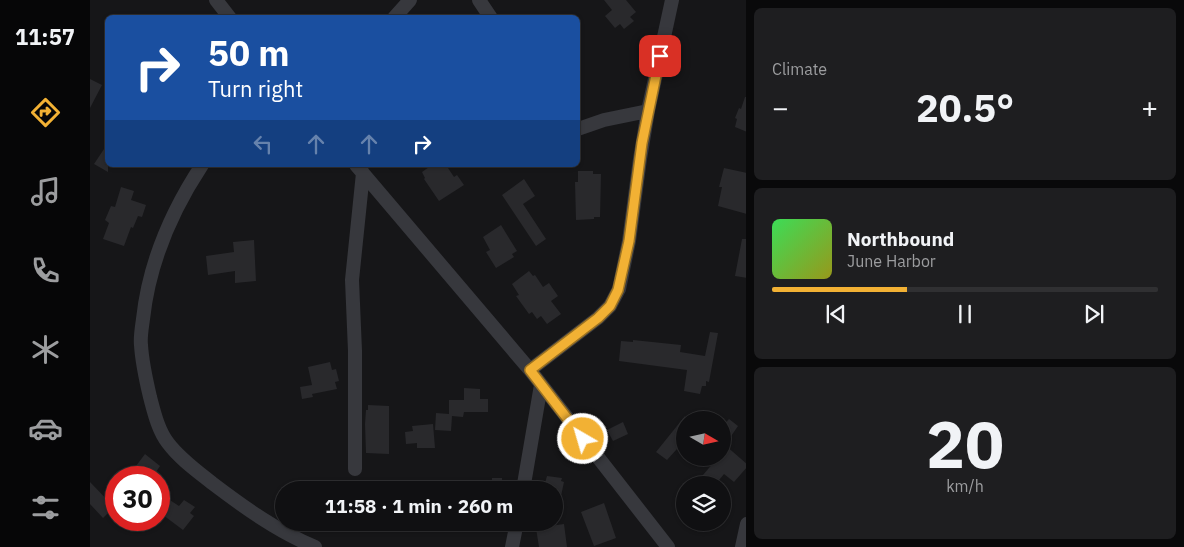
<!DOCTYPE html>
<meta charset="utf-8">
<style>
:root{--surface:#101012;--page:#1e1e20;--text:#f1f3f6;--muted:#9c9d9f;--line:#303032;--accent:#f2b134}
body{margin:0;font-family:"IBM Plex Sans",sans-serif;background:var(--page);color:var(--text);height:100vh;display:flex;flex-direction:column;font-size:19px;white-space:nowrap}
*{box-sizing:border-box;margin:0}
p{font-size:16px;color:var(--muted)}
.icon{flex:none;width:28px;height:28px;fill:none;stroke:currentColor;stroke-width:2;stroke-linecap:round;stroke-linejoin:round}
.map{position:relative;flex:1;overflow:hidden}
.details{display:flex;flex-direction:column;gap:8px;padding:8px;background:#09090a;width:438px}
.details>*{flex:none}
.hud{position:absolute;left:15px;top:15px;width:475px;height:152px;border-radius:8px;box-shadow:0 1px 4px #0004,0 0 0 1px var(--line);background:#1a4fa0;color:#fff;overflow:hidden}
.needle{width:32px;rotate:99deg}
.fabs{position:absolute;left:586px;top:411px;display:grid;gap:10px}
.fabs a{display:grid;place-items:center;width:55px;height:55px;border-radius:50%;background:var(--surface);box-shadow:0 1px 4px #0004,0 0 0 1px var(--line);font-size:25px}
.speed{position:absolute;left:15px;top:466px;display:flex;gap:10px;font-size:25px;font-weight:700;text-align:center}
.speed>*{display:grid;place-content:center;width:65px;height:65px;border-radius:50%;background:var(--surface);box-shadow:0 1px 4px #0004,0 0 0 1px var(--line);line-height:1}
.speed .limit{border:8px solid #d22;background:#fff;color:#111}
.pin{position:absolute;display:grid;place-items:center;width:42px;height:42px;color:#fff;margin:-21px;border-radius:10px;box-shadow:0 2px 8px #0006}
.me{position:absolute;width:55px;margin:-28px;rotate:322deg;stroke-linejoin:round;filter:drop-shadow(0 0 4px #0008)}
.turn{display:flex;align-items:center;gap:18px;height:105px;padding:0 20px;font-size:22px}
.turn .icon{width:65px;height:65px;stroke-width:2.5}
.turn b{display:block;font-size:35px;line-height:42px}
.lanes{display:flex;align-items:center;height:48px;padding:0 20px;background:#0003;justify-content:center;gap:25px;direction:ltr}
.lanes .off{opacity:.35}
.big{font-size:38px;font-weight:700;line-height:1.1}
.details .card{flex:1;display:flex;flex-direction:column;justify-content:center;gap:8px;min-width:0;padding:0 18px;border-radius:8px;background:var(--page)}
.details .dial{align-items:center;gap:0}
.dial b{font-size:65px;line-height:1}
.song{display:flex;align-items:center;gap:15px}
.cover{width:60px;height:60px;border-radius:8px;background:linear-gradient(135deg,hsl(130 70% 55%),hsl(60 70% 35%))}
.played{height:5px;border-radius:2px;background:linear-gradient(90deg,var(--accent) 35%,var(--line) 35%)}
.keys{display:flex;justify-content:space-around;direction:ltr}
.heat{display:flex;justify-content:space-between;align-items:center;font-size:28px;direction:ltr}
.trip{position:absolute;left:185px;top:481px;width:288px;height:50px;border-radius:25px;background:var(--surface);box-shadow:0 1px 4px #0004,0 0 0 1px var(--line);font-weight:700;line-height:50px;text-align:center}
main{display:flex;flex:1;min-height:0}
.menu{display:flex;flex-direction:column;width:90px;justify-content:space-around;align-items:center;background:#060607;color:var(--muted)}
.menu .icon{width:35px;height:35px}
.menu .on{color:var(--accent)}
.menu b{font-size:22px;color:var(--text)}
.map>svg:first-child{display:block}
.building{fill:#29292c}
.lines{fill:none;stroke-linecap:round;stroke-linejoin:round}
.minor{stroke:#37383d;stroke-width:14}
.route-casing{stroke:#9d7322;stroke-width:12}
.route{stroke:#f2b134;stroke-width:9}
</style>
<main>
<nav class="menu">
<b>11:57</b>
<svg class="icon on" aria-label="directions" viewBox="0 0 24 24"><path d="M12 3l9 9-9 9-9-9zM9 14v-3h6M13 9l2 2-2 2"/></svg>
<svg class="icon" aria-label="music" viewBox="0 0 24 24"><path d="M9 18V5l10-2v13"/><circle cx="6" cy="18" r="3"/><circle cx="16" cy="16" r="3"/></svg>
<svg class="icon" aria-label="phone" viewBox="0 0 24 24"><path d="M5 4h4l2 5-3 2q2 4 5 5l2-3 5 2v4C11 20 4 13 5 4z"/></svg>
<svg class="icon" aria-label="climate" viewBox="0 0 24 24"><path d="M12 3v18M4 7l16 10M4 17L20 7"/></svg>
<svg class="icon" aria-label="car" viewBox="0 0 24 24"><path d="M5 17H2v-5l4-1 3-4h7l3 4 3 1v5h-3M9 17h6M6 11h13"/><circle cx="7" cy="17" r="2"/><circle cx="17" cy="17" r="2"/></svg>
<svg class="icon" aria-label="filters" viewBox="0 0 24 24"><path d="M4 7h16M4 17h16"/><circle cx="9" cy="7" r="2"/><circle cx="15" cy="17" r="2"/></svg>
</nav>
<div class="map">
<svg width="657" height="547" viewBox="0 0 657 547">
<rect width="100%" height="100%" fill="#161618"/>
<path class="building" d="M514 0H536L546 12 540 17 544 21 534 29 530 24 525 28 515 16 522 10Z
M0 79 12 85 0 108Z
M655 97H657V132L645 127 647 119 645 118 649 108 651 109Z
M18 143V172L4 164Z
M342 165H356L364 177 367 175 374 185 349 201 334 179 335 178 332 172Z
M634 168 657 173V214L628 206 632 187H629Z
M488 171H503V174H511L510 217H504V219L486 220 485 182H488Z
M434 179 445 196 433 204 456 239 446 246 412 195Z
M31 187 44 191 41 200 56 205 52 217 48 216 43 228 41 227 34 246 13 239 19 223 15 220 21 206 25 207Z
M411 225 427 251 422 254 424 257 406 268 396 252 400 250 393 237Z
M652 239H657V278L645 276Z
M164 240 166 281 145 283V271L118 275 116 256 144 252 143 242Z
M439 271 443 276 445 275 453 287 459 283 468 296 461 301 471 314 457 324 451 316 447 319 442 312 439 314 426 296 429 295 422 284Z
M620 332 628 333 619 382 616 381V386H612L610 394 594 391 597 370 529 361 531 341 543 342V340L591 345 590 352 615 356Z
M240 362 242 370 246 369 249 381 245 382 247 389 222 394 223 397 212 399 210 387 222 385 218 367Z
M374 388 390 389V399H398V412H374L373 417 362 416 361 431 345 430 346 413 359 414V400H374Z
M278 405 299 406V454L276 453 275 424 276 410H278Z
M595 416V440L577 460 566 452Z
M639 419 648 426 635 445 657 464V467L644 482 634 474 625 485 613 475 624 462 618 458H632V427Z
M533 422 538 434 523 441 517 430Z
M343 424 345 448H327V443L316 444 315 432 323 431 322 426Z
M55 454 70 466 62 478H37Z
M457 476 472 478 471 481 474 482 468 510H464V490H453Z
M402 478H412V490H391L392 480H402Z
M0 482 24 507 13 518 0 504Z
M69 493 89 506 94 500 105 507 100 513 104 516 93 530 69 512Z
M514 503 526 538 504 546 491 512Z
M474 524 477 547H449L446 528Z"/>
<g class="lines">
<path class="minor" d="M126 0 140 18
M389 0 401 18
M304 18 320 0
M488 129 514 120 558 111
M112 165C81 212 59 263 53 319 52 327 50 337 51 345 52 362 56 380 60 397 64 412 68 430 78 443 90 459 107 471 122 483 155 508 187 531 225 547
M266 165 440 370 578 547
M440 370 508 318 520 306 529 289 539 241 550 159 558 111 582 0
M265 469V351L262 280 273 173
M433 490 451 385
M422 547 427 522
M652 547 657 524"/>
</g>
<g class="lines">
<g class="route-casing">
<path id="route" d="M493 439 440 370 508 318 520 306 528 290 539 241 552 143 570 56"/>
</g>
<use href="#route" class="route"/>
</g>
</svg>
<div class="fabs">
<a><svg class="needle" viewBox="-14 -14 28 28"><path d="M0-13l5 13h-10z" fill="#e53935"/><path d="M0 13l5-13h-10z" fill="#9c9d9f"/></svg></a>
<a><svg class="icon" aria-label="layers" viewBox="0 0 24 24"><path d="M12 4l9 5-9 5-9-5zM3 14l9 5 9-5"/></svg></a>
</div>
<div class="speed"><div class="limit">30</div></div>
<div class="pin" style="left:570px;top:56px;background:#d93025"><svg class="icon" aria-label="arrive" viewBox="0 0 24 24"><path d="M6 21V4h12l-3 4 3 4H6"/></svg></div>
<svg class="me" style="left:493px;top:439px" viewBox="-20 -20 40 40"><circle r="17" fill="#f2b134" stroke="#fff" stroke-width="3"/><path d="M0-11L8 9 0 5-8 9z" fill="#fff"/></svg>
<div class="trip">11:58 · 1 min · 260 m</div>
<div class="hud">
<div class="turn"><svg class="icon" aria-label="right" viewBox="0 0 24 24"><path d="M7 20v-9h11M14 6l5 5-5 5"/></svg><div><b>50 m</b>Turn right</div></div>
<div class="lanes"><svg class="icon off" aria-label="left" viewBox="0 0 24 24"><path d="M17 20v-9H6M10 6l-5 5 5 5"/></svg><svg class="icon off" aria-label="ahead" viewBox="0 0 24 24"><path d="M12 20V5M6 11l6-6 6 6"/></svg><svg class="icon off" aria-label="ahead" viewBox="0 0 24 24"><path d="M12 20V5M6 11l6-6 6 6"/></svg><svg class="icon" aria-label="right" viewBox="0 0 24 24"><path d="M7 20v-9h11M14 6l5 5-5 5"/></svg></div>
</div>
</div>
<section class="details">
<div class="card"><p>Climate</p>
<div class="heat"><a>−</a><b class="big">20.5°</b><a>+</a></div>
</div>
<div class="card">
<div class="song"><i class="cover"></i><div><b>Northbound</b><p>June Harbor</p></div></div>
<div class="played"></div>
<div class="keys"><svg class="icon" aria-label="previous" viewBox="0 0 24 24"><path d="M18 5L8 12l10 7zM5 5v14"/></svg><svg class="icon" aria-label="pause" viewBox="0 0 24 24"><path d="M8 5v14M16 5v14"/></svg><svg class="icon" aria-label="next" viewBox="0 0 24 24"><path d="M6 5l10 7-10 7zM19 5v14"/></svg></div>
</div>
<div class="card dial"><b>20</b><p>km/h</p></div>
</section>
</main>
